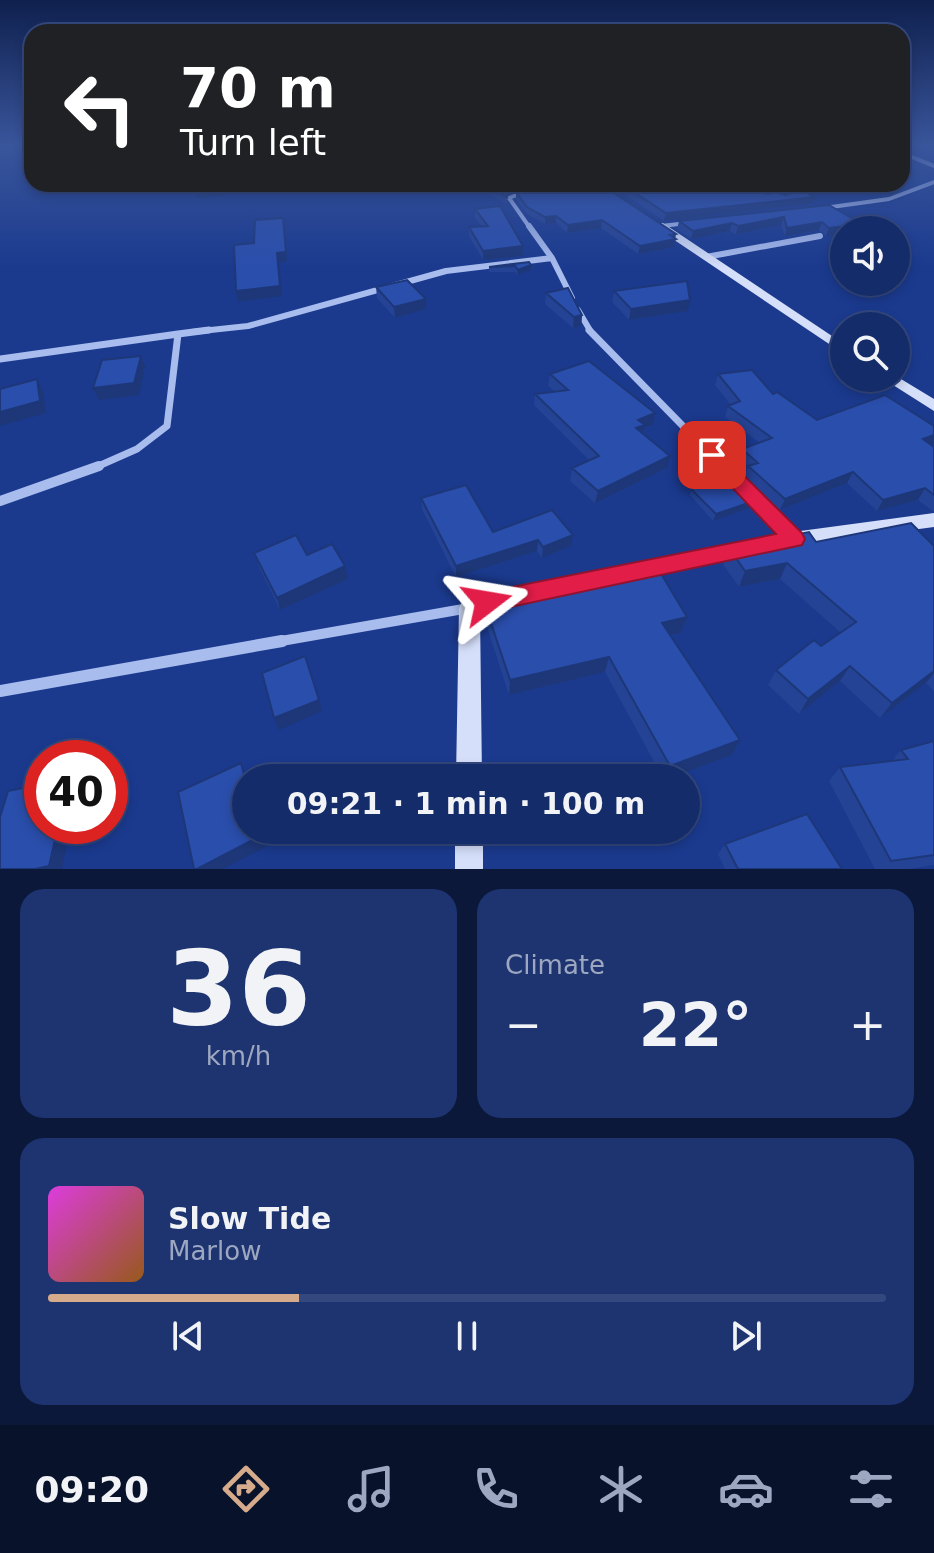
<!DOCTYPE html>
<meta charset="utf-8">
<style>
:root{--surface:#142c6a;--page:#1d3470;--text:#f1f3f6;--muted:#9da7c1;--line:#33487e;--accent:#d6ab8b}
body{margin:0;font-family:"DejaVu Sans",sans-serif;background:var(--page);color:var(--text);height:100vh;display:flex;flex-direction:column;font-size:30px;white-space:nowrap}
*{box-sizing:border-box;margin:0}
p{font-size:26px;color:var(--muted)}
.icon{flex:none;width:44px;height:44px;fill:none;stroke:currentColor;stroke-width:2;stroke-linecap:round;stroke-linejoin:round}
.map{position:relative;height:869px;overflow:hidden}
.side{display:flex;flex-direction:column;gap:20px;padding:20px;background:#0b183a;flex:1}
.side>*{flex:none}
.hud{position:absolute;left:24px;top:24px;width:886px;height:168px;border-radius:24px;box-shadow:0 4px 12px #0003,0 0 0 2px var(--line);background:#202124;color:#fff;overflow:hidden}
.controls{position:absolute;left:830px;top:216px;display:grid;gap:16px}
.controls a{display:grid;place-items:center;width:80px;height:80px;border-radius:50%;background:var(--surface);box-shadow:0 4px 12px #0003,0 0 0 2px var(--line);font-size:40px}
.speed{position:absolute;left:24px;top:740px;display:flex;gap:16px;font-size:40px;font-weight:700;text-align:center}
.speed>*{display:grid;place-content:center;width:104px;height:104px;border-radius:50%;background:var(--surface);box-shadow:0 4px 12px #0003,0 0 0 2px var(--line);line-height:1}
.speed .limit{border:12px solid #d22;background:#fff;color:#111}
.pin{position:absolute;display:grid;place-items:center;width:68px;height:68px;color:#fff;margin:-34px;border-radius:16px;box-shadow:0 4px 12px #0006}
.me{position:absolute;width:88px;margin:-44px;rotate:76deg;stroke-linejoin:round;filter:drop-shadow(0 0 6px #0008)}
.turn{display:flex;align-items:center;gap:28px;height:168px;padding:0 24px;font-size:36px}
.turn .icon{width:104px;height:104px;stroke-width:2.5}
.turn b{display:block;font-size:56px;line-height:68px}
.big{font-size:60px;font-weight:800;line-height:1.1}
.side .tile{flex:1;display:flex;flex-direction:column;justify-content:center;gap:12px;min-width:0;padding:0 28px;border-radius:24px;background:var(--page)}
.side .dial{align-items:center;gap:0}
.dial b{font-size:104px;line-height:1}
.song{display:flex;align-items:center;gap:24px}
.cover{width:96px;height:96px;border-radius:12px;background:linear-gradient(135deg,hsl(300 70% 55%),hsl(30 70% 35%))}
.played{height:8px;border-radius:4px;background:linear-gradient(90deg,var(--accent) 30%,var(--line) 30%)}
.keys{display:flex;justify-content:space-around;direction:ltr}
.heat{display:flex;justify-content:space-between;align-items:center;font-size:44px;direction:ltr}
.side .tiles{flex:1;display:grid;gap:20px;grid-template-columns:1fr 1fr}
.tile:last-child{grid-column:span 2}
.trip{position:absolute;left:232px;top:764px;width:468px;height:80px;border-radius:40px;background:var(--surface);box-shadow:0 4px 12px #0003,0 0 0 2px var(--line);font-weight:800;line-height:80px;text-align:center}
.tabs{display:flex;height:128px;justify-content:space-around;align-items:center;background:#08122a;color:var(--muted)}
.tabs .icon{width:56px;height:56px}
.tabs .on{color:var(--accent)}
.tabs b{font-size:36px;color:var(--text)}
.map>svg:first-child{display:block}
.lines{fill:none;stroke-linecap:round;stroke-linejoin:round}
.street-far4{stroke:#a8bcee;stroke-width:4}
.street-far3{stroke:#a8bcee;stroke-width:6}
.street-far2{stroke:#a8bcee;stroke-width:7}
.street-far1{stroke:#a8bcee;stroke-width:10}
.street{stroke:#a8bcee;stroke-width:12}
.secondary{fill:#d5dffa;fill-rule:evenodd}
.wall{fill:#244394}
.shaded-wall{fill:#1d3778}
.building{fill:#2a4eac;stroke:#1d3778;stroke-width:2}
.route{fill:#e11d48;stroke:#92132f;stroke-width:2}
</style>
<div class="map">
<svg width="934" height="869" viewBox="0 0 934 869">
<rect width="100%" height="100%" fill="#1b3a8e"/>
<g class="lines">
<path class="street-far4" d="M902 153 934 166
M527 191 509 198 530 228
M824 208 889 199 934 182
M661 226 688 223"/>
<path class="street-far3" d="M529 226 552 258 572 298
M706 257 820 236
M578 310 591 332
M192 332 248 326 446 271 552 258"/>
<path class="street-far2" d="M589 330 724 468
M0 359 178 334
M94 468 137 449 167 426 178 334 209 330"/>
<path class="street-far1" d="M722 466 794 539
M0 501 99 466
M270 643 469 608"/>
<path class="street" d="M0 691 282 641"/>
<path class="secondary" d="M655 223H663L844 344V354L655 227Z
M896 376 934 399V411L882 378Z
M934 513V527L793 546 786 544 784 539 786 534 793 532Z
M747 541 754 543 757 548 754 553 504 606 480 613 482 778H456L459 608 462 602 504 588Z
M455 830H483V869H455Z"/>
</g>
<path class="wall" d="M902 146H930L912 152 902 149Z
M470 184H548L515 188 507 194V204Z
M609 184H744L767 194 815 197 812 204 664 221Z
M516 192 675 238 676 239 674 247 638 254 601 228 567 233 556 223 545 224 527 214 516 199Z
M829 205 862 224 860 230H844V234L826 236 819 230 785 236 781 225 736 234 730 231 691 239 677 229 679 221Z
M475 209 523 246V256L483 260 469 236V227L481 226 475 218Z
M531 265V270L517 275 515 272H489V267Z
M376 287 426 299V309L395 318 377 298Z
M614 291 688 311 629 320 612 302Z
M546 293 582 315 581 326 573 328 545 304Z
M550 374 653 425 644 428 643 434 670 456 667 468 595 503 570 481 572 468 589 460 534 405 535 394 555 392 548 386Z
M718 374 773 394 817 420 934 426V444L932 445 934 447V512L918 500 877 511 847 483 780 510 744 477 748 468 738 460 742 449 760 443 725 417 728 406 731 405 715 385Z
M691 489 752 507 713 521 690 495Z
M421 498 493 532 571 546 542 558 537 551 456 577 422 509Z
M816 542 934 546V691L926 683 880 718 840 681 799 714 768 685 776 670 821 646 840 632 780 579 739 587 723 564 729 548Z
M254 553 307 555 348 579 280 610 258 565Z
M486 608 687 617 681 633 671 636 740 740 732 755 670 778H663L605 672 509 695 486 624Z
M934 741V865L909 869H875L829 781 840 767 892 761 901 750Z
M725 844 842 869H725L718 854Z"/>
<path class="shaded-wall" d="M914 146H930L912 152Z
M225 184 226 195 197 198 196 192Z
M295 184H340L296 190Z
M341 184H373V186L341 189Z
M511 184H548L515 188 505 195V188Z
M815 197 812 204 664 221 666 213Z
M556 216V223L545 224V217Z
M784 217 781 225 736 234 738 226Z
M283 218 287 261 279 263 282 296 238 302 236 291Z
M602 220 601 228 567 233 568 225Z
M822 222 819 230 785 236 787 228Z
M732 223 730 231 691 239 693 231Z
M862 224 860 230H844V234L826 236 829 228Z
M676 234 674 247 638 254 640 246Z
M523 246V256L483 260V251Z
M531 265V270L517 275 518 270Z
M426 299V309L395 318 394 307Z
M690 300 688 311 629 320 631 309Z
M582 315 581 326 573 328 574 317Z
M141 356 145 367 139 395 99 400 93 388Z
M37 379 43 391 46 413 0 426V412Z
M655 413 653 425 644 428 642 437 633 440 638 420Z
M934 435V444L917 450 923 439Z
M670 456 667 468 595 503 598 491Z
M853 472 847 483 780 510 785 499Z
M925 488 918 500 877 511 883 500Z
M754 501 752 507 713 521 716 514Z
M573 535 571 546 542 558 543 547Z
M538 540 537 551 456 577V566Z
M787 563 780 579 739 587 745 571Z
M345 566 348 579 280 610 277 598Z
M687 617 681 633 657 639 662 623Z
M609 657 605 672 509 695 510 680Z
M850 666 840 681 799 714 808 699Z
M934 671V673L926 683 880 718 892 703Z
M319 700 322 711 279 730 274 718Z
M740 740 732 755 670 778H665L670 766Z
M58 826H70L62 869H35Z
M259 830H261L266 847 223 869H197Z"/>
<path class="building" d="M196 184H224L225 189 196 192Z
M483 184H511L505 188 507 197Z
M573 184H600L676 234 670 235 676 239 640 246 602 220 568 225 556 216 545 217 527 207 516 192Z
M621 184H744L767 194 776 192 785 195 802 190 815 197 666 213Z
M829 205 862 224 829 228 822 222 787 228 784 217 738 226 732 223 693 231 679 221Z
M500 206 523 246 483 251 469 227 488 226 475 209Z
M283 218 286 252 277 253 280 286 236 291 234 245 254 243 255 220Z
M529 262 531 265 518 270 515 266 489 267Z
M407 280 426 299 394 307 376 287Z
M687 281 690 300 631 309 614 291Z
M568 288 582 315 574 317 546 293Z
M141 356 134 383 93 388 102 360Z
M589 361 655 413 638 420 645 425 636 428 670 456 598 491 572 468 599 456 535 394 568 390 550 374Z
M752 370 773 394 777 392 817 420 885 395 934 426V435L923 439 934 447V495L925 488 883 500 853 472 785 499 748 466 758 463 742 449 772 438 728 406 740 401 718 374Z
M37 379 40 401 0 412V389Z
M729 476 754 501 716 514 691 489Z
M466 485 493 532 552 510 573 535 543 547 538 540 456 566 421 498Z
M911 523 934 546V671L892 703 850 666 808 699 776 670 814 640 821 646 856 622 787 563 745 571 729 548 809 532 816 542Z
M296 535 307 555 332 544 345 566 277 598 254 553Z
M660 572 687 617 662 623 740 740 670 766 609 657 510 680 486 608Z
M305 656 319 700 274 718 262 673Z
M934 741V855L891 861 840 767 908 759 901 750Z
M241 763 246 782V830H259L260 836 197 869H194L178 792Z
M42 784V826H58L49 866 35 869H0V817L8 791Z
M807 814 842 869H738L725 844Z"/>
<linearGradient id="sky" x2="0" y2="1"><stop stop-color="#0f204e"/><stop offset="0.54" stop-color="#39559b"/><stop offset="1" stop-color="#39559b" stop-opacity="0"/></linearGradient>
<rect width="934" height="268" fill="url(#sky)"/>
<path class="route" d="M712 449 718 450 802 533 805 539 802 545 487 612 478 609 475 602 478 595 487 592 776 534 705 459V450Z"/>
</svg>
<div class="controls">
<a><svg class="icon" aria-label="sound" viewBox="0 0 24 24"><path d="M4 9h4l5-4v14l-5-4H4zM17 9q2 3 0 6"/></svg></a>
<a><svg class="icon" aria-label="search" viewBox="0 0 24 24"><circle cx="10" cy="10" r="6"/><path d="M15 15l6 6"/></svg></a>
</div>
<div class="speed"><div class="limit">40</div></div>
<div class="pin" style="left:712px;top:455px;background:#d93025"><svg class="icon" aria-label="arrive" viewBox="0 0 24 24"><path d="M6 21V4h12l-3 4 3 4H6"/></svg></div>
<svg class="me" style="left:487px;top:602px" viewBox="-20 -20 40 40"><path d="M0-17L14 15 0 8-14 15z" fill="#e11d48" stroke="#fff" stroke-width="4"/></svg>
<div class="trip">09:21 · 1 min · 100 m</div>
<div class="hud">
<div class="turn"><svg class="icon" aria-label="left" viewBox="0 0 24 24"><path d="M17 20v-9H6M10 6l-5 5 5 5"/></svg><div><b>70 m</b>Turn left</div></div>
</div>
</div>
<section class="side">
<div class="tiles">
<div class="tile dial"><b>36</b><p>km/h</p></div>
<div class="tile"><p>Climate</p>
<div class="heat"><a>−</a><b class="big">22°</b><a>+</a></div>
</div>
<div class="tile">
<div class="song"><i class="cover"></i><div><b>Slow Tide</b><p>Marlow</p></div></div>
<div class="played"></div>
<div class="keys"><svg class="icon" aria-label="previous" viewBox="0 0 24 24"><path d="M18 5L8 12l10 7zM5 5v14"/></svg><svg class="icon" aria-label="pause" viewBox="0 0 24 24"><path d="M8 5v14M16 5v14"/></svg><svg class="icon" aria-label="next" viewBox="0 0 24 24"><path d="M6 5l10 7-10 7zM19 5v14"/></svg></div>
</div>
</div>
</section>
<nav class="tabs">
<b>09:20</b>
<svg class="icon on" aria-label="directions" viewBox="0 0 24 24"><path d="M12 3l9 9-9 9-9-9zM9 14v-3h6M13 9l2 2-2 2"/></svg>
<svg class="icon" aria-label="music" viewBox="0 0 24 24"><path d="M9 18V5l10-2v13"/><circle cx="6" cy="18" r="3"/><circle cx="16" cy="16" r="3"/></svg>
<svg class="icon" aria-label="phone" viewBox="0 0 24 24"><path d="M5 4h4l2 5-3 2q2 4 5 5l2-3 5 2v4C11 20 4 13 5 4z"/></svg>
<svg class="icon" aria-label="climate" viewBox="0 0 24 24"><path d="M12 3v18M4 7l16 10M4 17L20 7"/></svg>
<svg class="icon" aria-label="car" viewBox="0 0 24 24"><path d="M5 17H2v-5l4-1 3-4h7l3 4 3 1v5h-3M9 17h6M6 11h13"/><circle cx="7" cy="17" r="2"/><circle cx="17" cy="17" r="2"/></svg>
<svg class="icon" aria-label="filters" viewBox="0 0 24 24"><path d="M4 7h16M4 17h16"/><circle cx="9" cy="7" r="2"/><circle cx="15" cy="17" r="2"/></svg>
</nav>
